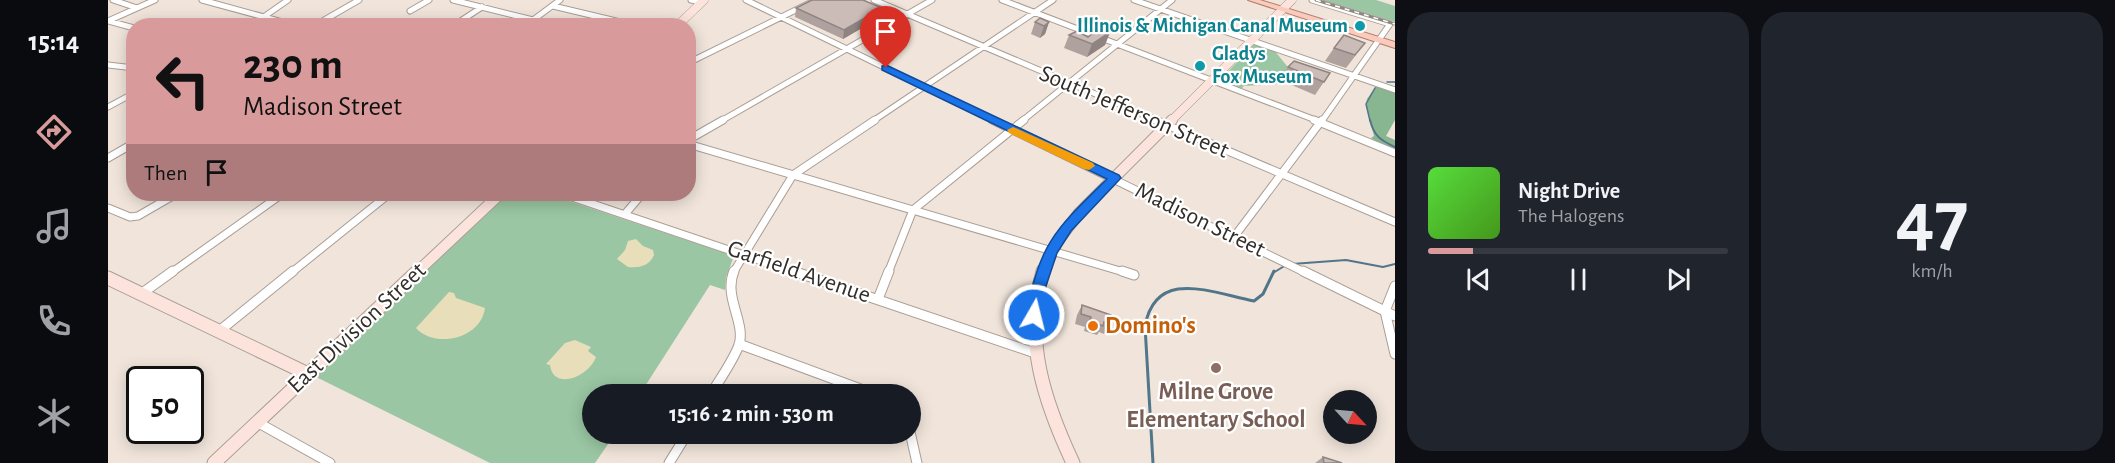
<!DOCTYPE html>
<meta charset="utf-8">
<style>
:root{--surface:#171b24;--page:#20242c;--text:#f1f3f6;--muted:#9ea1a6;--line:#363941;--accent:#d99a9b}
body{margin:0;font-family:"Alegreya Sans",sans-serif;background:var(--page);color:var(--text);height:100vh;display:flex;flex-direction:column;font-size:22px;white-space:nowrap}
*{box-sizing:border-box;margin:0}
p{font-size:20px;color:var(--muted)}
.icon{flex:none;width:33px;height:33px;fill:none;stroke:currentColor;stroke-width:2;stroke-linecap:round;stroke-linejoin:round}
.map{position:relative;flex:1;overflow:hidden}
.drawer{display:flex;flex-direction:column;gap:12px;padding:12px;background:#0d0f14;width:720px}
.drawer>*{flex:none}
.guide{position:absolute;left:18px;top:18px;width:570px;height:183px;border-radius:24px;box-shadow:0 3px 15px #0003;background:#d99a9b;color:#111;overflow:hidden}
.needle{width:39px;rotate:116deg}
.tools{position:absolute;left:1215px;top:390px;display:grid;gap:12px}
.tools a{display:grid;place-items:center;width:54px;height:54px;border-radius:50%;background:var(--surface);box-shadow:0 3px 15px #0003;font-size:30px}
.speed{position:absolute;left:18px;top:366px;display:flex;gap:12px;font-size:30px;font-weight:700;text-align:center}
.speed>*{display:grid;place-content:center;width:78px;height:78px;border-radius:50%;background:var(--surface);box-shadow:0 3px 15px #0003;line-height:1}
.speed .limit{border:3px solid #111;border-radius:9px;background:#fff;color:#111}
.pin{position:absolute;display:grid;place-items:center;width:51px;height:51px;color:#fff;margin:-62px -26px;border-radius:50% 50% 50% 0;rotate:-45deg;box-shadow:0 0 6px #0007}
.pin .icon{rotate:45deg}
.me{position:absolute;width:66px;margin:-33px;rotate:8deg;stroke-linejoin:round;filter:drop-shadow(0 0 4px #0008)}
.turn{display:flex;align-items:center;gap:21px;height:126px;padding:0 18px;font-size:27px}
.turn .icon{width:78px;height:78px;stroke-width:2.5}
.turn b{display:block;font-size:42px;line-height:51px}
.then{display:flex;align-items:center;height:57px;padding:0 18px;background:#0003;gap:12px;font-size:22px}
.drawer .tile{flex:1;display:flex;flex-direction:column;justify-content:center;gap:9px;min-width:0;padding:0 21px;border-radius:24px;background:var(--page)}
.drawer .dial{align-items:center;gap:0}
.dial b{font-size:78px;line-height:1}
.song{display:flex;align-items:center;gap:18px}
.cover{width:72px;height:72px;border-radius:9px;background:linear-gradient(135deg,hsl(110 70% 55%),hsl(100 70% 35%))}
.played{height:6px;border-radius:3px;background:linear-gradient(90deg,var(--accent) 15%,var(--line) 15%)}
.keys{display:flex;justify-content:space-around;direction:ltr}
.drawer .tiles{flex:1;display:grid;gap:12px;grid-template-columns:repeat(2,1fr)}
.trip{position:absolute;left:474px;top:384px;width:339px;height:60px;border-radius:30px;background:var(--surface);box-shadow:0 3px 15px #0003;font-weight:600;line-height:60px;text-align:center}
main{display:flex;flex:1;min-height:0}
.dock{display:flex;flex-direction:column;width:108px;justify-content:space-around;align-items:center;background:#090b0e;color:var(--muted)}
.dock .icon{width:42px;height:42px}
.dock .current{color:var(--accent)}
.dock b{font-size:27px;color:var(--text)}
.map>svg:first-child{display:block}
.green{fill:#9ac6a3}
.forest{fill:#87b691}
.sand{fill:#e8deb9}
.lines{fill:none;stroke-linecap:round;stroke-linejoin:round}
.stream-far2{stroke:#51768a;stroke-width:1.5}
.stream-far1{stroke:#51768a;stroke-width:2}
.stream{stroke:#51768a;stroke-width:3}
.street-far2-casing{stroke:#aa9e95;stroke-width:7}
.street-far1-casing{stroke:#aa9e95;stroke-width:9}
.street-casing{stroke:#aa9e95;stroke-width:11}
.secondary-far2-casing{stroke:#aa9e95;stroke-width:9}
.secondary-far1-casing{stroke:#aa9e95;stroke-width:12}
.secondary-casing{stroke:#aa9e95;stroke-width:15}
.primary-casing{stroke:#b17c6b;stroke-width:2}
.street-far2{stroke:#fff;stroke-width:5}
.street-far1{stroke:#fff;stroke-width:7}
.street{stroke:#fff;stroke-width:9}
.secondary-far2{stroke:#fce4dd;stroke-width:8}
.secondary-far1{stroke:#fce4dd;stroke-width:10}
.secondary{stroke:#fce4dd;stroke-width:13}
.primary{fill:#facabc;fill-rule:evenodd}
.rail-casing{stroke:#8e867f;stroke-width:3}
.rail{stroke:#fff;stroke-width:1.5;stroke-dasharray:5;stroke-linecap:butt}
.wall{fill:#afa29e}
.shaded-wall{fill:#8f8481}
.building{fill:#ccbcb8;stroke:#8f8481;stroke-width:1.5}
.route{fill:#1a73e8;stroke:#114b97;stroke-width:1.5}
.slow{fill:#f59e0b}
.culture-dot{fill:#0f9aa8;stroke:#fff;stroke-width:2}
.food-dot{fill:#e8710a;stroke:#fff;stroke-width:2}
.education-dot{fill:#8d6e63;stroke:#fff;stroke-width:2}
.labels{text-anchor:middle;dominant-baseline:central;stroke-width:4.5;stroke-linejoin:round;paint-order:stroke}
.far-culture-label{font-size:20px;font-weight:bold;fill:#0d838f;stroke:#fff;text-anchor:end}
.street-label{font-size:24px;fill:#312d29;stroke:#fff}
.food-label{font-size:24px;font-weight:bold;fill:#c56008;stroke:#fff;text-anchor:start}
.education-label{font-size:24px;font-weight:bold;fill:#785e54;stroke:#fff}
</style>
<main>
<nav class="dock">
<b>15:14</b>
<svg class="icon current" aria-label="directions" viewBox="0 0 24 24"><path d="M12 3l9 9-9 9-9-9zM9 14v-3h6M13 9l2 2-2 2"/></svg>
<svg class="icon" aria-label="music" viewBox="0 0 24 24"><path d="M9 18V5l10-2v13"/><circle cx="6" cy="18" r="3"/><circle cx="16" cy="16" r="3"/></svg>
<svg class="icon" aria-label="phone" viewBox="0 0 24 24"><path d="M5 4h4l2 5-3 2q2 4 5 5l2-3 5 2v4C11 20 4 13 5 4z"/></svg>
<svg class="icon" aria-label="climate" viewBox="0 0 24 24"><path d="M12 3v18M4 7l16 10M4 17L20 7"/></svg>
</nav>
<div class="map">
<svg width="1287" height="463" viewBox="0 0 1287 463">
<rect width="100%" height="100%" fill="#f1e5db"/>
<path class="green" d="M1215 0H1268L1287 6V22Z
M1147 43 1166 50 1183 71 1181 73 1177 71 1169 80 1174 82 1171 84 1136 86 1133 89 1111 81Z
M396 194H440L626 256 618 277 617 290 602 285 532 394H484V434H507L487 463H382L204 375Z"/>
<path class="forest" d="M1268 86 1287 92V120L1278 136 1287 140V152L1263 138 1266 136 1258 104 1259 99Z"/>
<path class="sand" d="M528 239 535 246 545 250 546 255C541 266 532 268 520 267L509 259 517 250 520 241Z
M341 292 346 293 348 298 377 308C373 339 327 349 308 328Z
M467 340 483 347 480 351 488 357C481 377 445 391 442 365L438 364 457 343Z"/>
<g class="lines">
<path class="stream-far2" d="M1279 82H1287
M1262 121 1258 104 1267 88"/>
<path class="stream-far1" d="M1262 120C1266 136 1272 140 1287 147
M1184 264 1238 260 1275 267 1287 264
M1165 273 1178 265"/>
<path class="stream" d="M1045 463 1037 326C1048 267 1104 293 1146 301L1155 294 1166 271"/>
<g class="street-far2-casing">
<path id="street-far2" d="M5 0 29 8
M94 0 189 26
M345 0 425 20
M583 0 593 2
M638 0 887 121
M766 0 1051 121
M894 0 1210 121
M1026 0 1287 90
M1204 0 1282 24 1214 121
M445 6 529 26
M302 11 321 0
M157 16 180 0
M0 21 47 0
M0 21 26 28
M348 24 374 7
M206 26 251 0
M417 26 452 0
M580 63 708 0
M0 65 26 68
M0 107 26 93
M613 121 824 0
M765 121 945 0
M914 121 1064 0"/>
</g>
<g class="street-far1-casing">
<path id="street-far1" d="M884 120 1198 273
M1047 120 1287 222
M1206 120 1287 153
M580 140 615 120
M580 144 1019 273
M0 158 26 143
M455 194 689 273
M0 208 22 217 30 216 68 194
M517 214 534 194
M1126 237 1214 120
M63 273 174 194
M183 273 281 194
M625 273 685 175 767 120
M780 273 805 210 916 120"/>
</g>
<g class="street-casing">
<path id="street" d="M685 271 927 353
M1014 271 1026 275
M1195 271 1287 316
M1287 286 1277 311 1287 354
M33 294 65 271
M770 299 781 271
M110 332 185 271
M631 344 766 394
M603 394C612 379 625 361 631 345 638 322 615 297 626 271
M149 422 222 463
M802 432 809 463
M561 463 579 434"/>
</g>
<g class="secondary-far2-casing">
<path id="secondary-far2" d="M569 26 596 0
M1063 121 1184 0"/>
</g>
<g class="secondary-far1-casing">
<path id="secondary-far1" d="M308 273 392 194
M935 273 949 242 971 213 1064 120"/>
</g>
<g class="secondary-casing">
<path id="secondary" d="M935 271C915 339 936 401 965 463
M0 278 200 374
M106 463 310 271"/>
</g>
<g class="primary-casing">
<path id="primary" d="M1140 0H1152L1287 42V48Z"/>
</g>
<use href="#street-far2" class="street-far2"/>
<use href="#street-far1" class="street-far1"/>
<use href="#street" class="street"/>
<use href="#secondary-far2" class="secondary-far2"/>
<use href="#secondary-far1" class="secondary-far1"/>
<use href="#secondary" class="secondary"/>
<use href="#primary" class="primary"/>
<g class="rail-casing">
<path id="rail" d="M1208 0 1287 24"/>
</g>
<use href="#rail" class="rail"/>
</g>
<path class="wall" d="M688 8 773 17 735 39 687 17Z
M927 22H941L937 34 932 38 923 34Z
M1002 32 997 45 979 57 956 48 961 35 980 37Z
M1226 48 1248 55 1238 68 1217 61Z
M1180 67 1222 73 1207 95 1172 80Z
M974 305 1002 324 996 334 991 332 989 335 976 331 977 327 967 324 969 315Z
M1215 457 1234 463H1207Z"/>
<path class="shaded-wall" d="M774 8 773 17 735 39 736 30Z
M941 22 937 34 932 38 936 26Z
M1002 32 997 45 979 57 984 44Z"/>
<path class="building" d="M704 0H755L774 8 736 30 688 8Z
M932 18 941 22 936 26 927 22Z
M991 28 1002 32 984 44 961 35 969 31 980 37Z
M1236 35 1257 43 1247 55 1226 48Z
M1186 61 1222 73 1216 82 1180 67Z
M974 305 1003 315 1002 324 996 322 995 326 982 321 983 317 973 314Z
M1215 457 1234 463H1216Z"/>
<path class="route" d="M778 65 1011 175 1013 178 963 231 949 253 938 286 932 319H921L919 315C929 245 950 227 999 179L774 70V66Z"/>
<path class="slow" d="M905 127 985 163 987 166 981 170 976 169 901 133 899 130Z"/>
<g class="culture-dot">
<circle cx="1252" cy="26" r="6"/>
<circle cx="1092" cy="66" r="6"/>
</g>
<circle class="food-dot" cx="985" cy="326" r="6"/>
<circle class="education-dot" cx="1108" cy="368" r="6"/>
<g class="labels">
<g class="far-culture-label">
<text x="1240" y="26">Illinois &amp; Michigan Canal Museum</text>
<text x="1104" y="54" text-anchor="start">Gladys<tspan x="1104" dy="23">Fox Museum</tspan></text>
</g>
<g class="street-label">
<text transform="translate(1026 112) rotate(23)">South Jefferson Street</text>
<text transform="translate(1092 220) rotate(26)">Madison Street</text>
<text transform="translate(691 272) rotate(19)">Garfield Avenue</text>
<text transform="translate(249 328) rotate(-43)">East Division Street</text>
</g>
<g class="food-label">
<text x="997" y="326">Domino's</text>
</g>
<g class="education-label">
<text x="1108" y="392">Milne Grove<tspan x="1108" dy="28">Elementary School</tspan></text>
</g>
</g>
</svg>
<div class="tools">
<a><svg class="needle" viewBox="-14 -14 28 28"><path d="M0-13l5 13h-10z" fill="#e53935"/><path d="M0 13l5-13h-10z" fill="#9ea1a6"/></svg></a>
</div>
<div class="speed"><div class="limit">50</div></div>
<div class="pin" style="left:778px;top:68px;background:#d93025"><svg class="icon" aria-label="arrive" viewBox="0 0 24 24"><path d="M6 21V4h12l-3 4 3 4H6"/></svg></div>
<svg class="me" style="left:926px;top:315px" viewBox="-20 -20 40 40"><circle r="17" fill="#1a73e8" stroke="#fff" stroke-width="3"/><path d="M0-11L8 9 0 5-8 9z" fill="#fff"/></svg>
<div class="trip">15:16 · 2 min · 530 m</div>
<div class="guide">
<div class="turn"><svg class="icon" aria-label="left" viewBox="0 0 24 24"><path d="M17 20v-9H6M10 6l-5 5 5 5"/></svg><div><b>230 m</b>Madison Street</div></div>
<div class="then">Then<svg class="icon" aria-label="arrive" viewBox="0 0 24 24"><path d="M6 21V4h12l-3 4 3 4H6"/></svg></div>
</div>
</div>
<section class="drawer">
<div class="tiles">
<div class="tile">
<div class="song"><i class="cover"></i><div><b>Night Drive</b><p>The Halogens</p></div></div>
<div class="played"></div>
<div class="keys"><svg class="icon" aria-label="previous" viewBox="0 0 24 24"><path d="M18 5L8 12l10 7zM5 5v14"/></svg><svg class="icon" aria-label="pause" viewBox="0 0 24 24"><path d="M8 5v14M16 5v14"/></svg><svg class="icon" aria-label="next" viewBox="0 0 24 24"><path d="M6 5l10 7-10 7zM19 5v14"/></svg></div>
</div>
<div class="tile dial"><b>47</b><p>km/h</p></div>
</div>
</section>
</main>
